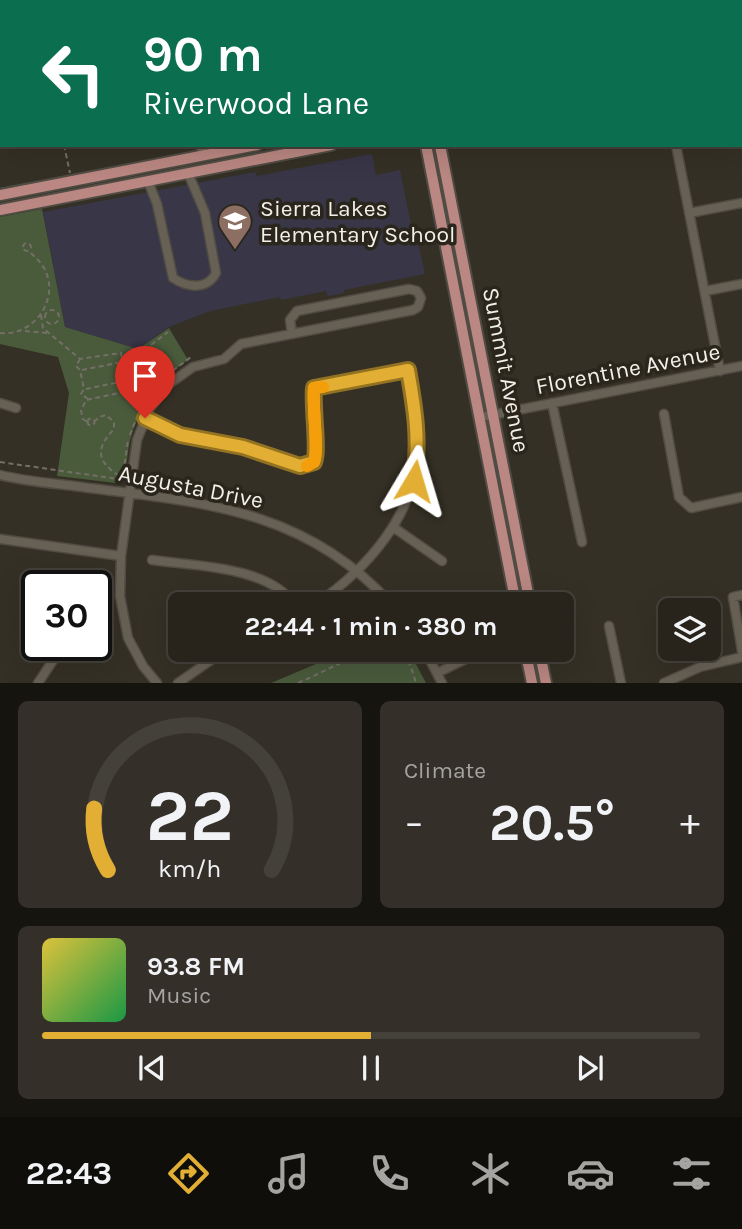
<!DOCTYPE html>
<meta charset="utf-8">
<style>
:root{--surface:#28241c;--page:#343029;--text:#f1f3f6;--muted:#a5a4a3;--line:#44413b;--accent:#e2af34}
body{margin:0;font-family:Karla,sans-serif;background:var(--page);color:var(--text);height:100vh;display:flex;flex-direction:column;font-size:26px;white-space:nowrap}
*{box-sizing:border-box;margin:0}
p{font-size:23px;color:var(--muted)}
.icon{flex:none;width:38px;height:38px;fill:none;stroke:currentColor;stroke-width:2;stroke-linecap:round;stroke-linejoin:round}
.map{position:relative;height:683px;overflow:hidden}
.sheet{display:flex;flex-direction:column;gap:18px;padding:18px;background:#16140f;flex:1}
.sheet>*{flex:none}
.banner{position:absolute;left:0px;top:0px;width:742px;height:147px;box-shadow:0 7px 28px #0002,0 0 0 2px var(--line);background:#0b6e4f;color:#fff;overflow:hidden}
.fabs{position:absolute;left:658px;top:598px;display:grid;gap:14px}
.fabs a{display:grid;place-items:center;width:63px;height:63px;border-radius:10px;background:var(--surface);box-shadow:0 7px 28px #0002,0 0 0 2px var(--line);font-size:35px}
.speed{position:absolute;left:21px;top:570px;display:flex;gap:14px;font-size:35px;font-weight:700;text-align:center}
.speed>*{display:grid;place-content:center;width:91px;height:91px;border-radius:50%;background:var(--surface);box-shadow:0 7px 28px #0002,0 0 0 2px var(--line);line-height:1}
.speed .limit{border:4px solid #111;border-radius:10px;background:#fff;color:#111}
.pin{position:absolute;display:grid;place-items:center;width:60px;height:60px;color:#fff;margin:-72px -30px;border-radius:50% 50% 50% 0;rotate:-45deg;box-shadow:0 0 7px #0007}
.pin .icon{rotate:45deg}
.me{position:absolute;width:77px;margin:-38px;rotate:7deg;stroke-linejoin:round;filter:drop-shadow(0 0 5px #0008)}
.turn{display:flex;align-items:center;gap:24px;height:147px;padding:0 28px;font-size:32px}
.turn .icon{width:91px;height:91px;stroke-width:2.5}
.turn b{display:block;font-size:49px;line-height:60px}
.big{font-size:52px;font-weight:700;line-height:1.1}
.sheet .tile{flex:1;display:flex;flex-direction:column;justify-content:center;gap:10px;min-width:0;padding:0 24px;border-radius:10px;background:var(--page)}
.sheet .dial{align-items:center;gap:0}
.dial svg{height:182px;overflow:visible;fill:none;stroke:var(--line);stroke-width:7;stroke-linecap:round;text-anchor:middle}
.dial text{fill:var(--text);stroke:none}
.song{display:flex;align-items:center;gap:21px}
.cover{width:84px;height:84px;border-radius:10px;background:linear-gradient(135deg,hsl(50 70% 55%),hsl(140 70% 35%))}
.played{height:7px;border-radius:4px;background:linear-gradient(90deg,var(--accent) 50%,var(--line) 50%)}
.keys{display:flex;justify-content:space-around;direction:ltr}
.heat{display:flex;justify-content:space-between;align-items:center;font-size:38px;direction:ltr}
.sheet .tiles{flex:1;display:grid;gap:18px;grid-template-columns:1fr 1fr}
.tile:last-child{grid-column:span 2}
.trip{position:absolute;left:168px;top:592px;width:406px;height:70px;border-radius:10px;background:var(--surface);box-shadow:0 7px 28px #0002,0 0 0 2px var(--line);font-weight:700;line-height:70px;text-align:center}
.dock{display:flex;height:112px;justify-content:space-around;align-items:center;background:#100e0b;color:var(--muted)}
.dock .icon{width:49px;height:49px}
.dock .selected{color:var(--accent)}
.dock b{font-size:32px;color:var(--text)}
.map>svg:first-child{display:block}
.education{fill:#383647}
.green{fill:#4a5b3c}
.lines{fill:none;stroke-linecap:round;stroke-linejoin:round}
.minor-casing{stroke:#504c43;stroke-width:11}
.major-casing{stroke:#504c43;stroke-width:14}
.path{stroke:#746f66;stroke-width:2;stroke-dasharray:5 3.5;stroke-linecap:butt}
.minor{stroke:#676155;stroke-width:8}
.major{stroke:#ba8782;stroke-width:10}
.route-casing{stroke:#937222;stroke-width:18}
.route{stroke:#e2af34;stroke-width:12}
.slow{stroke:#f59e0b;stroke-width:12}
.labels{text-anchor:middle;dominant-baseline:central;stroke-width:7;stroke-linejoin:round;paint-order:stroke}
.poi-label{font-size:23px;fill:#f3efe9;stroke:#2b261c;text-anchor:start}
.street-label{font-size:23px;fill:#f3efe9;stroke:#2b261c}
</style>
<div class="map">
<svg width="742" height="683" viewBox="0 0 742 683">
<rect width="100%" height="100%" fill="#353025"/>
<path class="education" d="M372 154 376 175 400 170 414 239 417 238 425 274 344 290V293L334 295 328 296 326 291 281 300 280 297 210 311 169 327 138 349 65 327 43 212 255 172 257 176Z"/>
<path class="green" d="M42 209 65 327 138 349 169 328 188 360C157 381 137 408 129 445 127 456 127 468 123 479L116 483 57 476 69 393 58 357 0 344V217Z
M335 649H408L426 683H271L316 664Z"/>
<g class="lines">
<g class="minor-casing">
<path id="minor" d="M266 0 267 2
M461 0V2
M506 0V2
M564 0V2
M604 0V2
M687 0 688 2
M740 121 742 120
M201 145 203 156
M676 145 720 371
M148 181 157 204 173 278C188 288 207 290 216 273L205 213 188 173
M689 213 742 203
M705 291 742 284
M0 403 16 408
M552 403 582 542
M664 414 679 497 691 508 742 497
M487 416 742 366
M145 418 180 435 243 447 300 466 314 462C319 451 312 406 314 388L408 370C413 396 420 424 418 451 415 515 367 569 316 604
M0 475C24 481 49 483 74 486 195 502 303 506 391 604
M393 527 442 561
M0 539 121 556
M152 560C194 566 268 566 294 604
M742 595 733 597 742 651
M609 626 621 683
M424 649 442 683
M437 673 486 649
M38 683 54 659
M157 683 143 666 128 638 120 596 121 556 137 440 150 408 169 384 193 367 224 359 241 344 413 310 418 307 421 298 417 291 409 289 297 311 290 320 292 334
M178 683 227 649
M664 683 700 667 742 657"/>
</g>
<g class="major-casing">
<path id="major" d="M398 0 399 2
M412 0V2
M740 48H742
M740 64 742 63
M426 145 516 604
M440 145 530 604
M0 195 257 145
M0 210 331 145
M525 649 532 683
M539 649 546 683"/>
</g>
<path class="path" d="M36 0V2
M64 145 70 173
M23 247a4 4 0 1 1 8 0a4 4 0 1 1-8 0Z
M45 317a7 7 0 1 1 14 0a7 7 0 1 1-14 0Z
M41 315 43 328 80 359 121 353 128 391 86 400 81 411 83 419 87 422
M25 331 47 333
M0 333C34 337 61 298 44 268 40 261 34 256 29 251
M149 348 156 357
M80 359 76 366 80 370 84 389 81 394 88 399
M82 370 122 362
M124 372 146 368 147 356 143 351 168 332
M150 373 148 379 153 386
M159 381 191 357
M86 389 125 381
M87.5 422a3.5 3.5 0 1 1 7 0a3.5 3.5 0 1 1-7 0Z
M94 422 99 417 106 415 114 422V429C97 447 95 460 118 475L119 478
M130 435 143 401 158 382 146 368
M0 462 118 479
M119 479 123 475 128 440
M396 649C409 656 412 670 416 683
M298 683C324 672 349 657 377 649"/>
<use href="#minor" class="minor"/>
<use href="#major" class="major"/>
</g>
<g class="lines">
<g class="route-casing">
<path id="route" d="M145 418 180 435 243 447 300 466 314 462C319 451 312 406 314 388L408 370C415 409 420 441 414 481"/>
</g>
<use href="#route" class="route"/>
<path class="slow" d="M307 466 314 462C319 451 312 406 314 388L323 387"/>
</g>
<defs>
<g id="school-pin" transform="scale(1.75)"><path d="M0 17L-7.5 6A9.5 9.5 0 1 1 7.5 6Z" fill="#8d6e63" stroke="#2b261c"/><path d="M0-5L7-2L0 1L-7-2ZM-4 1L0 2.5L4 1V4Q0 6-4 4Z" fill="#fff"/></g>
</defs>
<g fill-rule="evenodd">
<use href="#school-pin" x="235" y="221"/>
</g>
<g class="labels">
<g class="poi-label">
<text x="260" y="208">Sierra Lakes<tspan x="260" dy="26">Elementary School</tspan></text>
</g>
<g class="street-label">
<text transform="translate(628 369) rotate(-11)">Florentine Avenue</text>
<text transform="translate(506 370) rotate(79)">Summit Avenue</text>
<text transform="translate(191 487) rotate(11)">Augusta Drive</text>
</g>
</g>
</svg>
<div class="fabs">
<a><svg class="icon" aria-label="layers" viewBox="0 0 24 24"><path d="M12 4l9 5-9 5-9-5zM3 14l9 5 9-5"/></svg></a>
</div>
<div class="speed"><div class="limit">30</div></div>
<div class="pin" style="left:145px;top:418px;background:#d93025"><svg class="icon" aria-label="arrive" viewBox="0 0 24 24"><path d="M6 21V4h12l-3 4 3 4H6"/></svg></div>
<svg class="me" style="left:414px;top:481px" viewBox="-20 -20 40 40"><path d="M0-17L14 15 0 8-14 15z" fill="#e2af34" stroke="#fff" stroke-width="4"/></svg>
<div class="trip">22:44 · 1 min · 380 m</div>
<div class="banner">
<div class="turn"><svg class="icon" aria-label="left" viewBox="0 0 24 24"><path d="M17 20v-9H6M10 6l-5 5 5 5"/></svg><div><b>90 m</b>Riverwood Lane</div></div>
</div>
</div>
<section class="sheet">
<div class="tiles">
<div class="tile dial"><svg viewBox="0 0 100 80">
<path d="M14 69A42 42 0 1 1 86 69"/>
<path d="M14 69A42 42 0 0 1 8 42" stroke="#e2af34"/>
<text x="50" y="56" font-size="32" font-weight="700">22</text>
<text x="50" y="72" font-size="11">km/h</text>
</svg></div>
<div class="tile"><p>Climate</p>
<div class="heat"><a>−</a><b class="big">20.5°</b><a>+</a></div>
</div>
<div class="tile">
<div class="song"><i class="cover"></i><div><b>93.8 FM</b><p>Music</p></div></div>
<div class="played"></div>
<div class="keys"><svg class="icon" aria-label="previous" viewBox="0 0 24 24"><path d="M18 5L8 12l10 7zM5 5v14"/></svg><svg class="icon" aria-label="pause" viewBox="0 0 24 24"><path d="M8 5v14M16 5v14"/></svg><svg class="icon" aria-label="next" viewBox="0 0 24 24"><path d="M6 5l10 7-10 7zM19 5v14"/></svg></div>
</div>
</div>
</section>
<nav class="dock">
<b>22:43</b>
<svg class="icon selected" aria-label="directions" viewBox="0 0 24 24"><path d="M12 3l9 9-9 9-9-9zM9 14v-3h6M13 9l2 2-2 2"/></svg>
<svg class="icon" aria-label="music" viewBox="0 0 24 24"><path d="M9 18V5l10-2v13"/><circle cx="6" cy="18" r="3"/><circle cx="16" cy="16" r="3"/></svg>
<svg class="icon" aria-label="phone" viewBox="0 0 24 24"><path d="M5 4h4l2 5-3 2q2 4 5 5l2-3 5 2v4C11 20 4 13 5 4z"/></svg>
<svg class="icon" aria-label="climate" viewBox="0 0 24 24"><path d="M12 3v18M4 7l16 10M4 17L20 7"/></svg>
<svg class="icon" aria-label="car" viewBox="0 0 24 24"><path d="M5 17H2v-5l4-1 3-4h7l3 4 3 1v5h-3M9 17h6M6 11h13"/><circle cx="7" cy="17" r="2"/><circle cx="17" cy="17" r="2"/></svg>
<svg class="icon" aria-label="filters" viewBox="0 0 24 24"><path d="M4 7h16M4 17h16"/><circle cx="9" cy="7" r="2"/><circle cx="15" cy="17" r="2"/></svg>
</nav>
